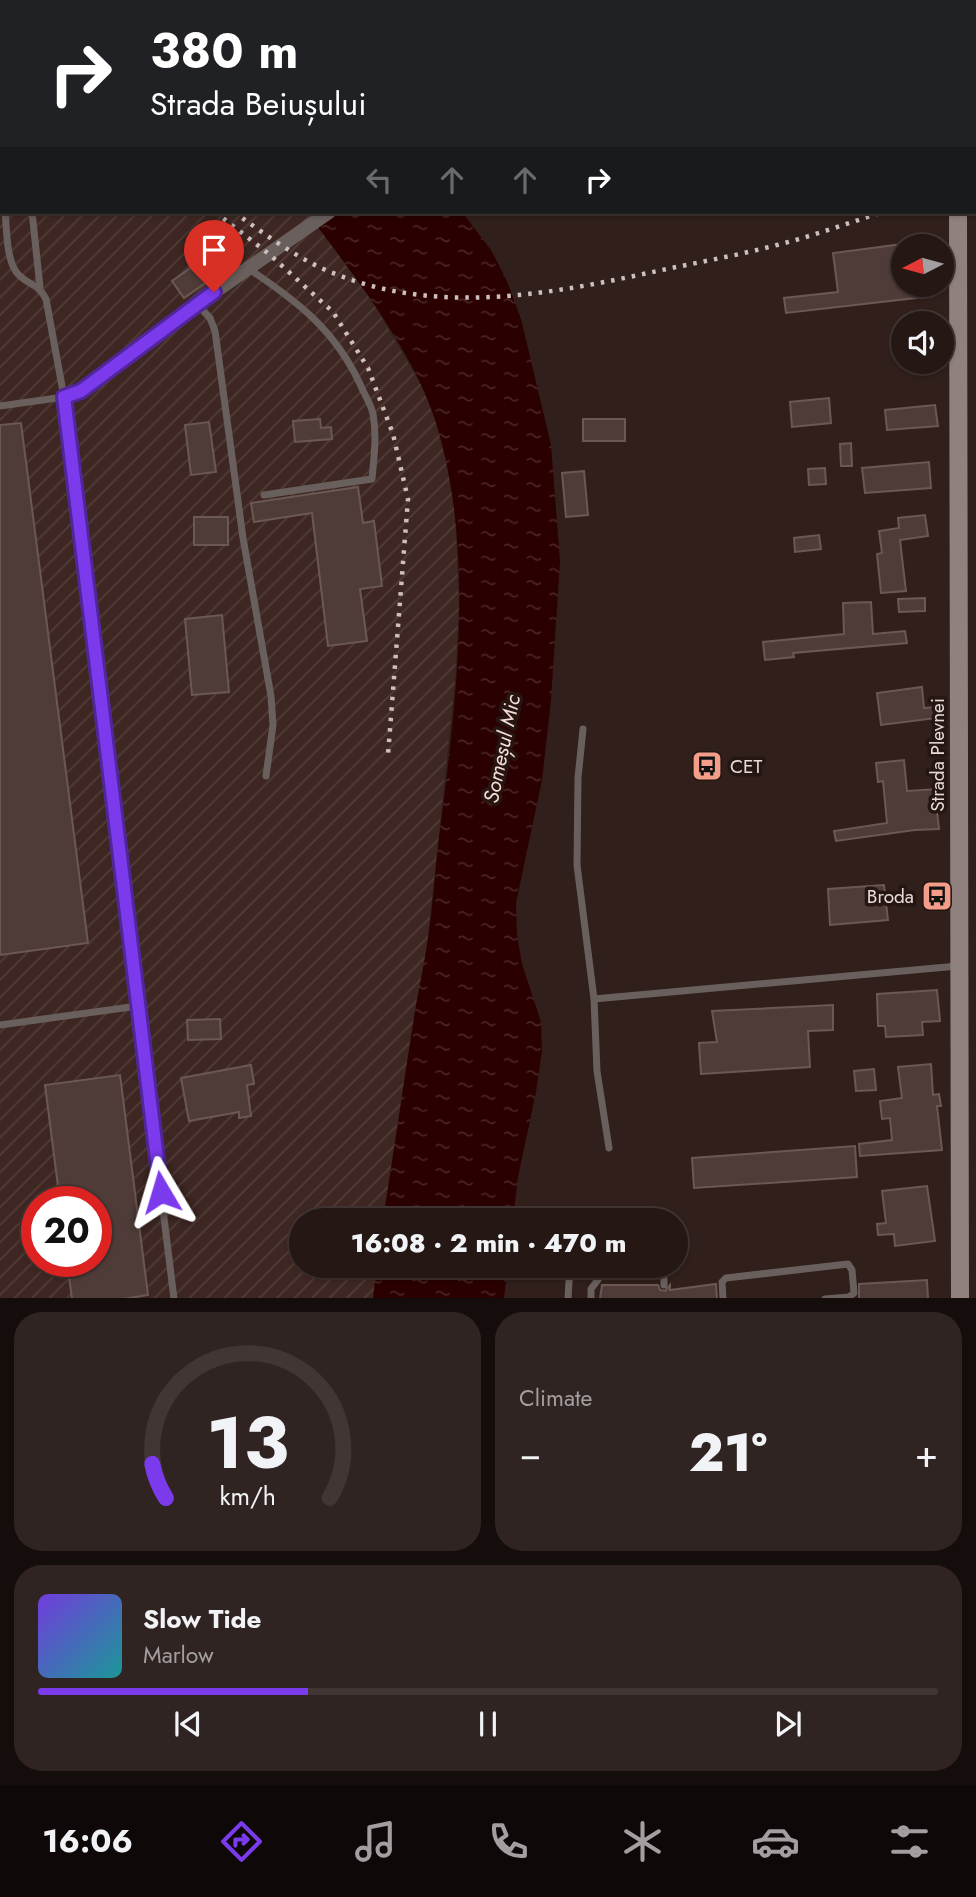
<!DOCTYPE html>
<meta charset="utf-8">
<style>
:root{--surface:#241714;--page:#302422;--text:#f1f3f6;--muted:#a39fa0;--line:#413634;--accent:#7c3aed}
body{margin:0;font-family:Jost,sans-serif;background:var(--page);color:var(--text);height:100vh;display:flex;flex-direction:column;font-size:26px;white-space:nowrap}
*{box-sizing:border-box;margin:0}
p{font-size:23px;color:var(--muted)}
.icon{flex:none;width:38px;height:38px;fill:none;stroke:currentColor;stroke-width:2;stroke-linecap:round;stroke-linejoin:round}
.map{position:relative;height:1298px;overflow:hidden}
.sheet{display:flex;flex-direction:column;gap:14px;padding:14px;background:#140d0b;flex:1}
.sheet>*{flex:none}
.guide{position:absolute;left:0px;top:0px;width:976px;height:214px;box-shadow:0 2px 5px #0004,0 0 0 2px var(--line);background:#202124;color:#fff;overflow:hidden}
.needle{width:46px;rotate:264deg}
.buttons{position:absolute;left:891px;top:234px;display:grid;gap:14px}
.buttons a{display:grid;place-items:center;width:63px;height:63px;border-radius:50%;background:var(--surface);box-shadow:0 2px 5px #0004,0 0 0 2px var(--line);font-size:35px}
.speed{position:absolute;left:21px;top:1186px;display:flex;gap:14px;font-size:35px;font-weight:700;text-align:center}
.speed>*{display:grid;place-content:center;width:91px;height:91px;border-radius:50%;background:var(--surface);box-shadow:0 2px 5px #0004,0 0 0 2px var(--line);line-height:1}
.speed .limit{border:10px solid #d22;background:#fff;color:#111}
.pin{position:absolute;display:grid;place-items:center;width:60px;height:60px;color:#fff;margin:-72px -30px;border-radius:50% 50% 50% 0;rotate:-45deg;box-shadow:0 0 7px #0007}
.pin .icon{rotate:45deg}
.me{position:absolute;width:77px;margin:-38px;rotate:353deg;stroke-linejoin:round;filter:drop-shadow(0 0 5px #0008)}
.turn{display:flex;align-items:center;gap:24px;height:147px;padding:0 35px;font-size:32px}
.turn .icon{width:91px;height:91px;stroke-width:2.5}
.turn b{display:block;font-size:49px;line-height:60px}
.lanes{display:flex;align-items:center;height:66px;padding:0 35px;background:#0003;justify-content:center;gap:35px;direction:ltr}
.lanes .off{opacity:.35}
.big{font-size:52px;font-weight:800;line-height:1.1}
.sheet .tile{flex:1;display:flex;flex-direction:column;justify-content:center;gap:10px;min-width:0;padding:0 24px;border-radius:28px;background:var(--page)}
.sheet .dial{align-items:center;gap:0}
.dial svg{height:182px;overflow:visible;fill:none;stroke:var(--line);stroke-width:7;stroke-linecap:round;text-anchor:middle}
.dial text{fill:var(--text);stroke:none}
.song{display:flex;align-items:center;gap:21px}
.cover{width:84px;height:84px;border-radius:10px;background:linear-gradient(135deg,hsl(260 70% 55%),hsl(180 70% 35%))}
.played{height:7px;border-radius:4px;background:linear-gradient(90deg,var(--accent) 30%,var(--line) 30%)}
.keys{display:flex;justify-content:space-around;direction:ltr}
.heat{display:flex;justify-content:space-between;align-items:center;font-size:38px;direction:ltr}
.sheet .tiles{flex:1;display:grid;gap:14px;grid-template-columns:1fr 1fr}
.tile:last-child{grid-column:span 2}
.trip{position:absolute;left:289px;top:1208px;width:399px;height:70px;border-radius:35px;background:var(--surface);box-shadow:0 2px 5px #0004,0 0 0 2px var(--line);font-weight:800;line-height:70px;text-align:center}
.tab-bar{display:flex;height:112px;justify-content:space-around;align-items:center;background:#0e0908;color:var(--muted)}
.tab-bar .icon{width:49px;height:49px}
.tab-bar .on{color:var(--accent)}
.tab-bar b{font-size:32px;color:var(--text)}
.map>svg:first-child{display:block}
.industrial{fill:url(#industrial-furrows);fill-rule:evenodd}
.water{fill:url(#water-ripples)}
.building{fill:#4f3c38;stroke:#6c5853;stroke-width:2}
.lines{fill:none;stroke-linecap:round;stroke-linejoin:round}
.lane{stroke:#69605d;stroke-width:7}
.street{stroke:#69605d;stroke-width:14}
.secondary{stroke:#90817e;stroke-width:18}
.rail{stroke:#ccbfbd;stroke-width:4.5;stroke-dasharray:3.5 7;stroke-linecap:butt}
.route-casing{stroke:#51269a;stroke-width:18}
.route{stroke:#7c3aed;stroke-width:12}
.labels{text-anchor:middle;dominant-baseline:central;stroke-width:7;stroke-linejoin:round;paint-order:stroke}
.street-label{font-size:19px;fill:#e7dbd9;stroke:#261612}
.poi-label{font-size:19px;fill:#e7dbd9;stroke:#261612;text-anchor:start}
.water-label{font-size:21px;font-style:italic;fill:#f8ddd7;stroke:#261612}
</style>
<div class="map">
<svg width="976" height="1299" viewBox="0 0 976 1299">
<defs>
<pattern id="industrial-furrows" width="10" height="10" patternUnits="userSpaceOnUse" patternTransform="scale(1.75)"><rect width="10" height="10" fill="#3e2722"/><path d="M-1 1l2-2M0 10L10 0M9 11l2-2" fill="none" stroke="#513c37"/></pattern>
<pattern id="water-ripples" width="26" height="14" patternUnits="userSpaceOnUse" patternTransform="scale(1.75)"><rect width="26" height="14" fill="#2a0000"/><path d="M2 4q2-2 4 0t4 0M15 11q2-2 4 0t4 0" fill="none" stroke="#492525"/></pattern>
</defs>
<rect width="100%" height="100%" fill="#301f1b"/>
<path class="industrial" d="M0 0 163 2H2V212H307L371 299 424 390 436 422 448 466 455 507 459 604 455 682 428 937 383 1220H301V1265H377L373 1298 0 1299ZM37 1202H96V1262H37Z"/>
<path class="water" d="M307 212H462L491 250 507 281 521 319 551 445 560 561 551 700 542 780 516 903 517 935 522 964 541 1022 542 1051 536 1092 518 1177 513 1220H383C394 1150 404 1080 415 1011 419 986 425 962 428 938 433 905 435 871 439 838 456 704 476 554 436 423 413 349 353 275 307 212Z
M377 1265H508L504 1298H373Z"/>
<path class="building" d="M903 244V285H933V296L786 313 784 298 838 292 833 253Z
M202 260 214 277 184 298 172 281Z
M829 398 831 423 792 427 790 402Z
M935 405 938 426 887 430 885 410Z
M320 419 321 428 331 427 332 439 295 442 293 421Z
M583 419H625V441H583Z
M209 422 216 472 191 475 185 425Z
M21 423 88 943 0 955V425Z
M851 443 852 466H841L840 444Z
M929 462 931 488 865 493 862 468Z
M825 468 826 484 809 485 808 469Z
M584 471 588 515 566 517 562 473Z
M358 487 363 523 374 521 382 586 360 589 367 641 328 646 312 513 254 522 251 503Z
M925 515 928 536 900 540 906 591 881 593 877 554 882 553 879 531 899 528 898 518Z
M194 517H228V545H194Z
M819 535 821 549 795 552 794 538Z
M925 598V611L899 612 898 599Z
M871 602 873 634 905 631 907 643 793 653 794 657 765 660 763 642 844 634 843 603Z
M222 615 229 692 192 695 185 619Z
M922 687 924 708 936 707 937 718 881 725 877 693Z
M904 760 907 791 938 789 939 801 936 802 939 829 915 830 836 841 834 831 887 823 883 781 878 782 876 763Z
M884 885 888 920 830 925 828 889Z
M937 990 940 1021 922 1022 923 1035 886 1037 885 1026H878L877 994Z
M833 1005V1030L808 1031 810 1067 701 1074 699 1043 717 1042 712 1011Z
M220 1019 221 1039 188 1040 187 1020Z
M931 1064 933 1095 939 1094 941 1106H937L942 1150 860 1156 859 1144 892 1140 890 1118 882 1119 880 1101 902 1098 898 1067Z
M251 1065 254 1084 247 1085 251 1116 239 1118V1112L189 1121 181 1078Z
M874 1069 876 1090 856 1091 854 1071Z
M120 1075 148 1295 123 1299H72L67 1262H96V1202H60L45 1085Z
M855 1146 857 1177 694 1188 692 1158Z
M927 1186 935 1241 895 1246 894 1234 878 1235 877 1224 886 1223 882 1191Z
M927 1280 928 1299H859V1284Z
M716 1284 717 1299H600L602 1285H658L660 1290 665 1291 670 1285V1290Z"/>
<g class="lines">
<path class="lane" d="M386 0 388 2
M478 0V2
M0 172 2 186
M32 212 40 287
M249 269C297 301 335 330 360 384 364 394 371 404 373 414 377 436 374 457 372 479L264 495
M197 304 210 318 215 331 243 538 271 696 273 725 266 776
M0 406 64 397
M583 729 578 778 577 865 594 999 597 1071 609 1148
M594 999 958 966
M138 1006 174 1299
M0 1025 138 1006 64 397 46 299C36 281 28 286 17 273 6 259 7 230 5 212
M571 1266 581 1268 590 1265
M568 1299 569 1281 573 1267
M591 1299V1289L603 1273 664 1272V1285
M723 1299 722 1282 726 1278 848 1264 852 1270 854 1293 849 1297 825 1299"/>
<path class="street" d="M975 56H976
M64 397 81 391 197 304 329 212"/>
<path class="secondary" d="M960 0V2
M958 212 960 1299"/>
<path class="rail" d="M5 0V2
M88 0 89 2
M975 183H976
M215 212 269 254 333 312 368 368 393 434 408 499 388 755
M234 212C266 235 300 261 338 275 443 316 556 293 662 270 700 262 739 255 777 245 813 236 848 223 883 212"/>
</g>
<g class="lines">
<g class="route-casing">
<path id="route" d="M161 1192 64 397 81 391 214 292"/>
</g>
<use href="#route" class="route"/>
</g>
<defs>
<g id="bus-square" transform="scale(1.575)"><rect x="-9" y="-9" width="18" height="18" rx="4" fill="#f49e8a" stroke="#261612"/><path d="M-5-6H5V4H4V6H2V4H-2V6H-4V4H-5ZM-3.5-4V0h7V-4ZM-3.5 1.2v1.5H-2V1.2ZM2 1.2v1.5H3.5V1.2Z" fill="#111"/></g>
</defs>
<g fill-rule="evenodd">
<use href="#bus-square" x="707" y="766"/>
<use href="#bus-square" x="937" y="896"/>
</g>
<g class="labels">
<g class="street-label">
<text transform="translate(937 755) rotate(-90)">Strada Plevnei</text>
</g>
<g class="poi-label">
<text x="730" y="766">CET</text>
<text x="914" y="896" text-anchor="end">Broda</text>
</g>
<g class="water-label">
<text transform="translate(502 749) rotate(-78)">Someșul Mic</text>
</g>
</g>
</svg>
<div class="buttons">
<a><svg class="needle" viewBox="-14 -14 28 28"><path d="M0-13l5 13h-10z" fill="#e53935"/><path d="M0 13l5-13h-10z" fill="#a39fa0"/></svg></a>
<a><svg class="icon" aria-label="sound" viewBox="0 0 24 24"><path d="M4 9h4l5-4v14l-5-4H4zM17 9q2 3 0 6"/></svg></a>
</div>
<div class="speed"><div class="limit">20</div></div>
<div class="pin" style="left:214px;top:292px;background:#d93025"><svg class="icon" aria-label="arrive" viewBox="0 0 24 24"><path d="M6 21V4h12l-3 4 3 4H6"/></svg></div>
<svg class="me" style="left:161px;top:1192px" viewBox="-20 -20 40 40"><path d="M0-17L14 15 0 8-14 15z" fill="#7c3aed" stroke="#fff" stroke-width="4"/></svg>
<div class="trip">16:08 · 2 min · 470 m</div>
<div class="guide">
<div class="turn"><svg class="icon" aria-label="right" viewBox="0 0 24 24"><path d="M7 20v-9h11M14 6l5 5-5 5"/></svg><div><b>380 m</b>Strada Beiușului</div></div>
<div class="lanes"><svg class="icon off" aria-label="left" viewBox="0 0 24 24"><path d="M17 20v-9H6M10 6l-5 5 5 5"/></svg><svg class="icon off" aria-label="ahead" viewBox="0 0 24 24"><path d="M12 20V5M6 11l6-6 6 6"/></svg><svg class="icon off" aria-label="ahead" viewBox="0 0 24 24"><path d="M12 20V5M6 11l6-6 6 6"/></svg><svg class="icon" aria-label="right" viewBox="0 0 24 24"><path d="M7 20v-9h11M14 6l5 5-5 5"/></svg></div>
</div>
</div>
<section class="sheet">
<div class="tiles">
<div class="tile dial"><svg viewBox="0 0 100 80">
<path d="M14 69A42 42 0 1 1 86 69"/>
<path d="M14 69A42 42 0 0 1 8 54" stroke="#7c3aed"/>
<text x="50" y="56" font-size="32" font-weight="700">13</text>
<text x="50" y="72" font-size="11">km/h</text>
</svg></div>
<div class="tile"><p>Climate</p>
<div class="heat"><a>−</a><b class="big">21°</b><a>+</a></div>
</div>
<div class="tile">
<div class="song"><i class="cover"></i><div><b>Slow Tide</b><p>Marlow</p></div></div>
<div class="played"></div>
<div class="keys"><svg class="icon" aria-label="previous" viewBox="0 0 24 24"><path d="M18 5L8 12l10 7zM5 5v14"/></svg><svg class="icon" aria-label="pause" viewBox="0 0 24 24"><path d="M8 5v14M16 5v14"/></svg><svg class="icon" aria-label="next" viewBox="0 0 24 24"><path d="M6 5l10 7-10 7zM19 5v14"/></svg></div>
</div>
</div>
</section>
<nav class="tab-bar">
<b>16:06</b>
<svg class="icon on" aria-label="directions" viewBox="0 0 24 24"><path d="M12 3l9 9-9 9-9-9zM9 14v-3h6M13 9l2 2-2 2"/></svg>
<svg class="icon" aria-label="music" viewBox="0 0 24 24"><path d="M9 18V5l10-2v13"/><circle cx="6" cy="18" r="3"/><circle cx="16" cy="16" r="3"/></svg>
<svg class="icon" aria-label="phone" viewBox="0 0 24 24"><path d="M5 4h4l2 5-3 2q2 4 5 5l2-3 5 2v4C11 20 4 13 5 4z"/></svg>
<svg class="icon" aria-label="climate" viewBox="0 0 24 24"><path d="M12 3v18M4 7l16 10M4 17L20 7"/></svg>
<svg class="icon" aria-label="car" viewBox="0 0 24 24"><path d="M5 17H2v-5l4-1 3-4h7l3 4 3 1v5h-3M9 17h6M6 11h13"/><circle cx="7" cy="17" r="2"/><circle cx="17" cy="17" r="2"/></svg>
<svg class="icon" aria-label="filters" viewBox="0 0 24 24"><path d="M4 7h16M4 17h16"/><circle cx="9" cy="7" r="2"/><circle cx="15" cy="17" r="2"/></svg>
</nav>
